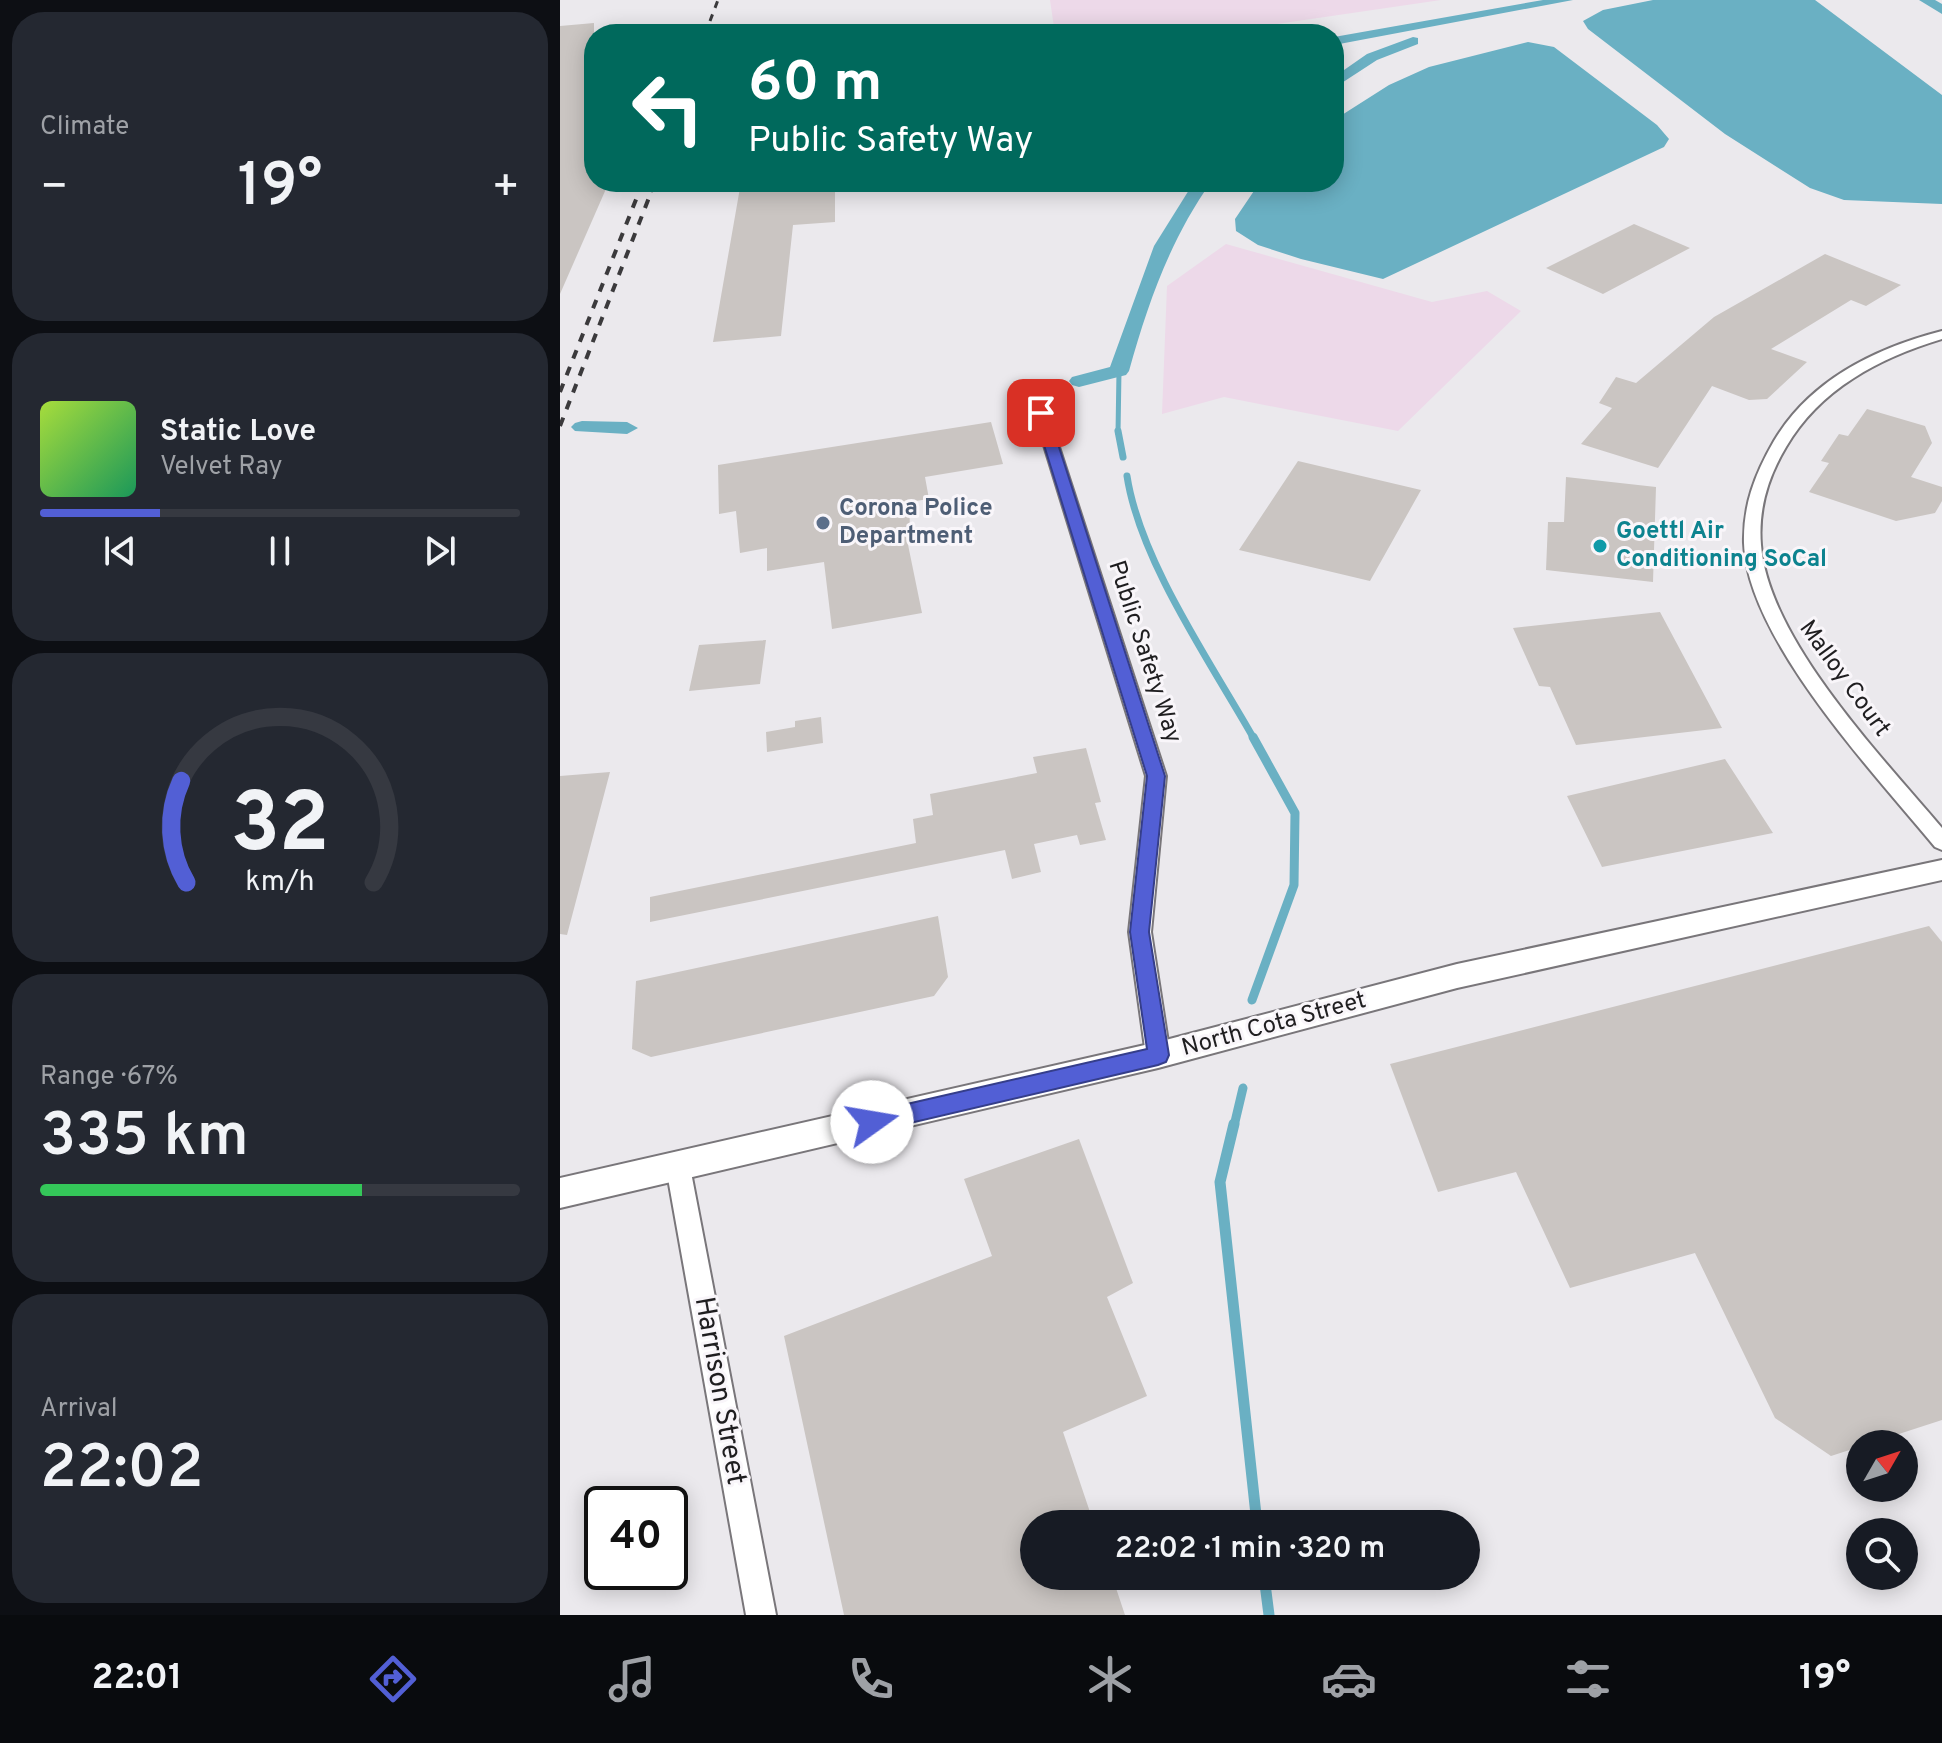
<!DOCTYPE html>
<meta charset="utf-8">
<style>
:root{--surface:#171b24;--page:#242831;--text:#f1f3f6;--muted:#9ea1a6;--line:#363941;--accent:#525fd5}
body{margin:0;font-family:Overpass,sans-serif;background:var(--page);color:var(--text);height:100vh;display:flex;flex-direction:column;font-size:30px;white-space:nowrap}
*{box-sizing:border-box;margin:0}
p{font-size:26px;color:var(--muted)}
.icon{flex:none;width:44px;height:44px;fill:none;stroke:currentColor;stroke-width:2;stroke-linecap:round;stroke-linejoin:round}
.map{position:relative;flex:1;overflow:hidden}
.sheet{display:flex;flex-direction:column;gap:12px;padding:12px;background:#0d0f14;width:560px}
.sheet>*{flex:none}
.banner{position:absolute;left:24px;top:24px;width:760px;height:168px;border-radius:32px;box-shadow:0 4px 20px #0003;background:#00695c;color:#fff;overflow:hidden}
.needle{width:52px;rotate:51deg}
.fabs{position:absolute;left:1286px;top:1430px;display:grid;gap:16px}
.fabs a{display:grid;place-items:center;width:72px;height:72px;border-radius:50%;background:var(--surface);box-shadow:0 4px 20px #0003;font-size:40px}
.speed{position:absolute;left:24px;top:1486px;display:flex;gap:16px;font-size:40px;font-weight:700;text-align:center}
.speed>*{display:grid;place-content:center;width:104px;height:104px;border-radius:50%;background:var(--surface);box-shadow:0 4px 20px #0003;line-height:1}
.speed .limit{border:4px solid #111;border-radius:12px;background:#fff;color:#111}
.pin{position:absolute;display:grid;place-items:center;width:68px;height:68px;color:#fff;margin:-34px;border-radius:16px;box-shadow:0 4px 12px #0006}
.me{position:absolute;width:88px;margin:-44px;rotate:77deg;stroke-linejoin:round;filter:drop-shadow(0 0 6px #0008)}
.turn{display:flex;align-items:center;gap:28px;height:168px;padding:0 32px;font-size:36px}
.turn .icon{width:104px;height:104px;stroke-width:2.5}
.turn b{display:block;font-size:56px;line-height:68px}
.big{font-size:60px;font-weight:600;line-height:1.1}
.sheet .widget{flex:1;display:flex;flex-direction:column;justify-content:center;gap:12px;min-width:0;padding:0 28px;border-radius:32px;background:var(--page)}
.sheet .dial{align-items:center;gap:0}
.dial svg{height:208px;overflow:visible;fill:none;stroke:var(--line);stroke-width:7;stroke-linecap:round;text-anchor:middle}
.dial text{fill:var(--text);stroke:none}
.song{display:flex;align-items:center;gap:24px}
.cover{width:96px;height:96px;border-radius:12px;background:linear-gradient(135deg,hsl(80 70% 55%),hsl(150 70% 35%))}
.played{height:8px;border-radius:4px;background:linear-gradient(90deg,var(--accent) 25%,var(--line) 25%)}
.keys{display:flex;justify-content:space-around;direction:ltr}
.heat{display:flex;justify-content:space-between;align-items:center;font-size:44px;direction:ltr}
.charge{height:12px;border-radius:6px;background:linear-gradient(90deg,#34c759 67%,var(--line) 0)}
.trip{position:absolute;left:460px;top:1510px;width:460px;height:80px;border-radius:40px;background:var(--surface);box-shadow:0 4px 20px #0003;font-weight:600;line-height:80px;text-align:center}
.menu{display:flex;height:128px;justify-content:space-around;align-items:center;background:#090b0e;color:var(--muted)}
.menu .icon{width:56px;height:56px}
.menu .on{color:var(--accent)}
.menu b{font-size:36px;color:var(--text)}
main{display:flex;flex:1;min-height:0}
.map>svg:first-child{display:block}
.industrial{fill:#edd9e9}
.water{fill:#6ab0c3}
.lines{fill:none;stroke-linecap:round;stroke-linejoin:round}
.stream-far3{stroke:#6ab0c3;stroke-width:5}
.stream-far2{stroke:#6ab0c3;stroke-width:7}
.stream-far1{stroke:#6ab0c3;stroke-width:9}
.stream{stroke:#6ab0c3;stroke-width:11}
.canal{fill:#6ab0c3;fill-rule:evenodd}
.building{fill:#cac5c2}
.minor-casing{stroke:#79767a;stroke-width:4}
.tertiary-casing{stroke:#79767a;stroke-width:4}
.minor{fill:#fff;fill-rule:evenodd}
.tertiary{fill:#fff;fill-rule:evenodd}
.rail-far1{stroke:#3b3a3c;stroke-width:3;stroke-dasharray:7 7;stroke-linecap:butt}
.rail{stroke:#3b3a3c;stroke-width:4;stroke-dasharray:9 9;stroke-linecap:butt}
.route{fill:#525fd5;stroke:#353e8a;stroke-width:2}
.service-dot{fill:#5c6f8a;stroke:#f9f6fa;stroke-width:3}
.culture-dot{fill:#0f9aa8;stroke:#f9f6fa;stroke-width:3}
.labels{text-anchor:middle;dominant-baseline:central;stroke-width:6;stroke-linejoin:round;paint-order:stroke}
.service-label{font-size:24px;font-weight:bold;fill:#4e5e75;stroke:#f9f6fa;text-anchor:start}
.culture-label{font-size:24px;font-weight:bold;fill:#0d838f;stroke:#f9f6fa;text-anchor:start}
.street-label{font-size:24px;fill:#1f1e20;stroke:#f9f6fa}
.near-street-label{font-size:28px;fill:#1f1e20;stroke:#f9f6fa}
</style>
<main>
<section class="sheet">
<div class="widget"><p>Climate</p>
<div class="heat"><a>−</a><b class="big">19°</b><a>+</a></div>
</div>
<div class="widget">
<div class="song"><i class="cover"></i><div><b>Static Love</b><p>Velvet Ray</p></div></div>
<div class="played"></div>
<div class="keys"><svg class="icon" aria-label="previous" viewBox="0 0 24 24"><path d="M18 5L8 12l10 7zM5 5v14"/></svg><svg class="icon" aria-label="pause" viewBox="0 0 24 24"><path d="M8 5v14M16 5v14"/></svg><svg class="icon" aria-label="next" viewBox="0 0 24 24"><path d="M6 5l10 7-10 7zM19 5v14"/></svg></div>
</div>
<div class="widget dial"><svg viewBox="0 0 100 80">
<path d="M14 69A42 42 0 1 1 86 69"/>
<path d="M14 69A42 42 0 0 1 12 30" stroke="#525fd5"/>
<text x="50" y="56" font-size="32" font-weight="700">32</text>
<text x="50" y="72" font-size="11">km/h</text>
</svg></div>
<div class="widget"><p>Range · 67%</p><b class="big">335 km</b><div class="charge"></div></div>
<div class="widget"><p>Arrival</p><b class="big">22:02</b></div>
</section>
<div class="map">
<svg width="1382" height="1615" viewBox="0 0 1382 1615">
<rect width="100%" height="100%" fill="#ebe9ed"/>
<path class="industrial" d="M490 0H881L683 29 495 34Z
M666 244 872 302 927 291 961 311 838 431 664 397 602 414 607 286Z"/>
<path class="water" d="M1093 0H1255L1382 95V204L1284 200 1250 188 1165 134 1028 29 1023 21 1043 10Z
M968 42 994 47 1097 125 1109 139 1104 147 823 279 741 259 698 245 676 231 675 219 700 182H774V120L829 85 869 67Z"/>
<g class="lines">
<path class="stream-far3" d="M558 433 559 371"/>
<path class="stream-far2" d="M558 431 563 457
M567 476C580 561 651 663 694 739"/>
<path class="stream-far1" d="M692 1000 734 885 735 813 693 737
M674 1126 683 1088"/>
<path class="stream" d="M674 1124 660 1182 697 1524
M704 1576 709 1615"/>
<path class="canal" d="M983 0H1013L774 45V37Z
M1359 0H1375L1382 4V14Z
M853 37 858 38V44L817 60 774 88V77L807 54Z
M634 182H651C610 240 588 303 569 371L566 375 519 387 512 385 509 381 512 377 550 367 594 246Z
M22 421 67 422 78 428 67 434 15 431 11 427 15 423Z"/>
</g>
<path class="building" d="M34 23V182H49L0 294V26Z
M181 182H240L239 189 275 187V222L233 225 221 336 153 342Z
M1074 224 1130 248 1043 294 986 268Z
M1265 254 1341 285 1306 306 1291 300 1211 349 1247 362 1207 399 1189 400 1152 386 1098 468 1021 444 1052 408 1039 403 1056 377 1076 383 1154 317Z
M1307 409 1365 426 1372 443 1351 477 1382 487V501L1375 513 1336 521 1249 492 1269 463 1261 461 1279 434 1288 436Z
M431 422 443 464 365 477 369 499 349 502 350 529 345 530 362 613 272 629 264 562 207 571V548L180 553 176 511 159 514 158 465Z
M738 461 861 490 810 581 679 550Z
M1006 477 1096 487 1093 582 986 570 988 522H1004Z
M1100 612 1162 728 1016 745 990 687 979 686 953 628Z
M206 640 200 684 129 691 139 645Z
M261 717 263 743 207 752 206 732 235 727V721Z
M526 748 541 802 535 803 546 840 520 845 517 835 474 844 481 872 452 879 445 850 90 922V897L356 843 353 819 373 815 370 794 477 773 473 757Z
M1165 759 1213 833 1042 867 1007 796Z
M50 772 7 935 0 934V776Z
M378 916 388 977 374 996 91 1057 72 1049 76 981Z
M1369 926 1382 942V1420L1271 1456 1215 1418 1135 1253 1010 1288 956 1172 878 1192 830 1064Z
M519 1139 573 1283 547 1297 587 1396 503 1432 534 1524H474V1576H552L565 1615H284L224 1336 432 1256 404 1179Z"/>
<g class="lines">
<g class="minor-casing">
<path id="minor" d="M1382 331V339C1319 358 1260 389 1226 447 1208 477 1198 509 1201 545 1208 639 1322 757 1382 828V850L1375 847C1315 774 1187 639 1184 543 1183 505 1195 474 1214 441 1250 380 1316 348 1382 331Z
M481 409 488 413 606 776 591 932 610 1055 606 1062 598 1065 590 1062 586 1055 569 932 586 776 474 413Z
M118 1156 127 1159 130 1167 216 1615H186L106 1167 109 1159Z"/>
</g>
<g class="tertiary-casing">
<path id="tertiary" d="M1382 860V880L897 988 598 1068 0 1208V1178L598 1042 897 964Z"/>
</g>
<use href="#minor" class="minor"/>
<use href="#tertiary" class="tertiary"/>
<path class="rail-far1" d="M145 34 158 0
M91 192 95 182"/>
<path class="rail" d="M0 392 77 197
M0 426 92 190"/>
</g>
<path class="route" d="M481 409 488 413 605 776 589 932 609 1055 606 1062 598 1065 312 1132 304 1129 301 1122 304 1115 312 1112 587 1049 570 932 587 776 474 413Z"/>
<circle class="service-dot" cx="263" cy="523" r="8"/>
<circle class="culture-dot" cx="1040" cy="546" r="8"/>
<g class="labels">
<g class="service-label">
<text x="279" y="509">Corona Police<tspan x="279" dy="28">Department</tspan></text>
</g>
<g class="culture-label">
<text x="1056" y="532">Goettl Air<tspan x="1056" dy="28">Conditioning SoCal</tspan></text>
</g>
<g class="street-label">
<text transform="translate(584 652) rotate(72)">Public Safety Way</text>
<text transform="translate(1284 679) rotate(54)">Malloy Court</text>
<text transform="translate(714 1025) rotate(-15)">North Cota Street</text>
</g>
<g class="near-street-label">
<text transform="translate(159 1391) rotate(80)">Harrison Street</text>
</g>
</g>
</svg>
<div class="fabs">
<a><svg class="needle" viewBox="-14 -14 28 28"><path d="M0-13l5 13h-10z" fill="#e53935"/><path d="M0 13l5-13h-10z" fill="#9ea1a6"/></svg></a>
<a><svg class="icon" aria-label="search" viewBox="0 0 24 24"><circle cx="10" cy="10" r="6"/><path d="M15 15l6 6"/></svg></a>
</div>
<div class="speed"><div class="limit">40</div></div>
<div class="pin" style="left:481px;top:413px;background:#d93025"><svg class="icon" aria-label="arrive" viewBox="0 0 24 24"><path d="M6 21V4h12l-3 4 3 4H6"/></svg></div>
<svg class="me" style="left:312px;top:1122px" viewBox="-20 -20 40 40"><circle r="19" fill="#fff"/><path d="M0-13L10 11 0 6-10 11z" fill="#525fd5"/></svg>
<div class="trip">22:02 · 1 min · 320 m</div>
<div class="banner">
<div class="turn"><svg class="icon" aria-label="left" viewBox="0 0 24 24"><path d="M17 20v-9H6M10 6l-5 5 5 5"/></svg><div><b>60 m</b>Public Safety Way</div></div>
</div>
</div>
</main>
<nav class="menu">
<b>22:01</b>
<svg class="icon on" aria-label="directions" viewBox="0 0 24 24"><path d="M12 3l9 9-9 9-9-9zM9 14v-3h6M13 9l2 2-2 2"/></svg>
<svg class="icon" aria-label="music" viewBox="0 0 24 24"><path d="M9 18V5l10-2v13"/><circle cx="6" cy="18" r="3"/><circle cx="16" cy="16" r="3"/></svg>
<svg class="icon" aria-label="phone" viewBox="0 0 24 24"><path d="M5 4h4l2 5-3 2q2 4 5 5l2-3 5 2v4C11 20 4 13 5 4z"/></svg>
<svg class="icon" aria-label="climate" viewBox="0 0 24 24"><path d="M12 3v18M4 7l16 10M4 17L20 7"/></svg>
<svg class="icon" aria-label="car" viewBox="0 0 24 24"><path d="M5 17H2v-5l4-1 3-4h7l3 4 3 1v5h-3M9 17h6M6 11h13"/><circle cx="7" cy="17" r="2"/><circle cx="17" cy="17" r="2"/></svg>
<svg class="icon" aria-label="filters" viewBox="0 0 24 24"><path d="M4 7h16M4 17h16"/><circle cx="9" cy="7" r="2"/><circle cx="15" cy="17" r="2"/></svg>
<b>19°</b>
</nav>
